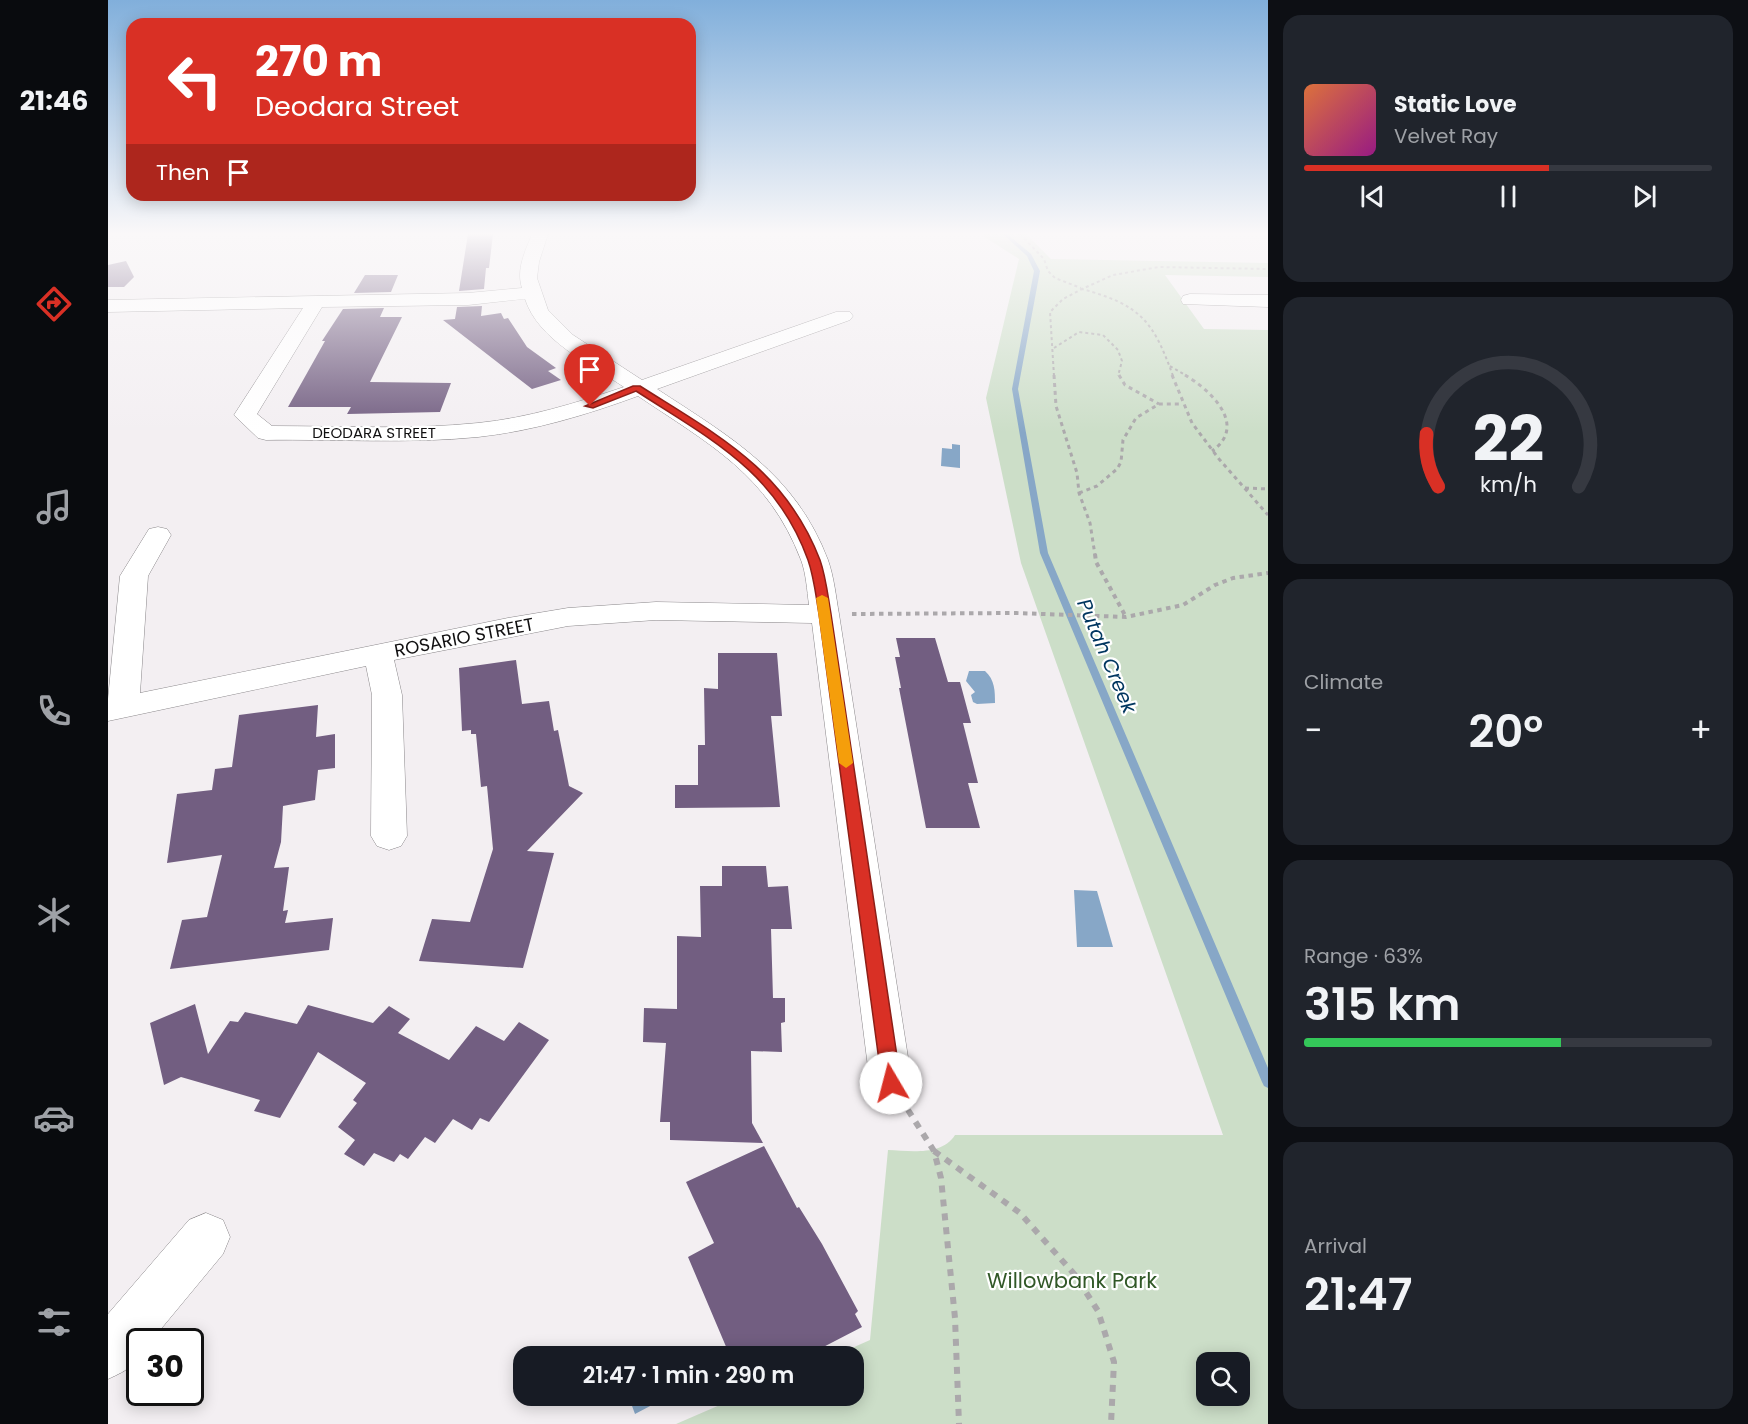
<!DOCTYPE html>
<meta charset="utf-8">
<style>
:root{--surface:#171b24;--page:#20242c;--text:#f1f3f6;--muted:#9ea1a6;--line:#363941;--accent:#d93025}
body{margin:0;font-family:Poppins,sans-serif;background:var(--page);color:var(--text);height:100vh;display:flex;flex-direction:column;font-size:22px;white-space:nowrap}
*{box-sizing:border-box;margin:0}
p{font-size:20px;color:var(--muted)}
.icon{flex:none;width:33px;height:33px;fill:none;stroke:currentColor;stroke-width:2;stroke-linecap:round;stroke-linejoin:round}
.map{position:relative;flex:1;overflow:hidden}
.sheet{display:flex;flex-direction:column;gap:15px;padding:15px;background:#0d0f14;width:480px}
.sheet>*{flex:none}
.hud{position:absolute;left:18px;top:18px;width:570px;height:183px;border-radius:18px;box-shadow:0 3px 15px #0003;background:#d93025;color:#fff;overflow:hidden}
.buttons{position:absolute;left:1088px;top:1352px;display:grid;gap:12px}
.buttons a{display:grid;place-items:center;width:54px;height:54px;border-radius:12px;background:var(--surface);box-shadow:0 3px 15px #0003;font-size:30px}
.speed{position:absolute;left:18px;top:1328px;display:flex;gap:12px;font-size:30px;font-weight:700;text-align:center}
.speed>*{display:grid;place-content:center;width:78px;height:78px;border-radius:50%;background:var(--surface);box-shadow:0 3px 15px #0003;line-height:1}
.speed .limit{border:3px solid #111;border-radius:9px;background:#fff;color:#111}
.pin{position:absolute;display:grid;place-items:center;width:51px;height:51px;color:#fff;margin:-62px -26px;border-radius:50% 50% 50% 0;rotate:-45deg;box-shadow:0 0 6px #0007}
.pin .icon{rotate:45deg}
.me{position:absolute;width:66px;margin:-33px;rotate:352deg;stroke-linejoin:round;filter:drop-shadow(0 0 4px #0008)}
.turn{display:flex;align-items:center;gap:21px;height:126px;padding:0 30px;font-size:27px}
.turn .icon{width:78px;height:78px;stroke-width:2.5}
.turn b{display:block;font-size:42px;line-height:51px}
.then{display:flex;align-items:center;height:57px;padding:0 30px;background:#0003;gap:12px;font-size:22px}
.big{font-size:45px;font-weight:600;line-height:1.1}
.sheet .card{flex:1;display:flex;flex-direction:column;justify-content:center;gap:9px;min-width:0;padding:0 21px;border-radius:18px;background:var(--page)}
.sheet .dial{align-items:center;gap:0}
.dial svg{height:156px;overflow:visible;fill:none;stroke:var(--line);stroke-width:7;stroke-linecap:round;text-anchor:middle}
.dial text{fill:var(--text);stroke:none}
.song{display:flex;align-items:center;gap:18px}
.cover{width:72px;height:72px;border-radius:9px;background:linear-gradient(135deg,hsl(20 70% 55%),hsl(310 70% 35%))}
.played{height:6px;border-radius:3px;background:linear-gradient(90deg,var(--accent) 60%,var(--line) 60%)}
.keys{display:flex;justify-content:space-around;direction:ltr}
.heat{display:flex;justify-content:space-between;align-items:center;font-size:33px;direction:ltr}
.charge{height:9px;border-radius:4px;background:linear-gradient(90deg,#34c759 63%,var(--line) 0)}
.trip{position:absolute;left:405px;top:1346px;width:351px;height:60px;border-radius:18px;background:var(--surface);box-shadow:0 3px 15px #0003;font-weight:600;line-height:60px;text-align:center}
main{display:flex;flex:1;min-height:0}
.tabs{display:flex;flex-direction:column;width:108px;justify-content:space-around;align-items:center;background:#090b0e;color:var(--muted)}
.tabs .icon{width:42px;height:42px}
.tabs .selected{color:var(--accent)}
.tabs b{font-size:27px;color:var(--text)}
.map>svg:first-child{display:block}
.green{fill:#ccdec8;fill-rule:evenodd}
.water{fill:#87a7c7}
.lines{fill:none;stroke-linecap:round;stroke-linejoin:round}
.stream{fill:#87a7c7;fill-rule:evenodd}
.building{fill:#725e81}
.minor-casing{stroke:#8a878a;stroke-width:1}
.path-far3{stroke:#aba8ab;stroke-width:2;stroke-dasharray:3 3;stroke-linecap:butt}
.path-far2{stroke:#aba8ab;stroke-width:3;stroke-dasharray:4 4;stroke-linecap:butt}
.path-far1{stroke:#aba8ab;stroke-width:4;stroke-dasharray:4.5 4.5;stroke-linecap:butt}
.path{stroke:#aba8ab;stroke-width:6;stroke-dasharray:7 7;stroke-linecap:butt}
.minor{fill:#fff;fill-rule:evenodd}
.route{fill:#d93025;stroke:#8d1f18;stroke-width:1.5}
.slow{fill:#f59e0b}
.labels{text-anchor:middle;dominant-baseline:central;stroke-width:4.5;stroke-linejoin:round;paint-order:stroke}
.far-street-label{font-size:15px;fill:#111011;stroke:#fff}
.street-label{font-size:18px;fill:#111011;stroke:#fff}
.water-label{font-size:20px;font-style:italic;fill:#00365f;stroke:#fff}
.near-park-label{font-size:21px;fill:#315827;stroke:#fff}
</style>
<main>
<nav class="tabs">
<b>21:46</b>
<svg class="icon selected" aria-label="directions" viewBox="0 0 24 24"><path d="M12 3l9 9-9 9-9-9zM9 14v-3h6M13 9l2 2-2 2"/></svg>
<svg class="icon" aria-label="music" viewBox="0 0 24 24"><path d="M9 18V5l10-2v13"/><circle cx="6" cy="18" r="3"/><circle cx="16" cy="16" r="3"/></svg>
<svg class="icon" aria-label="phone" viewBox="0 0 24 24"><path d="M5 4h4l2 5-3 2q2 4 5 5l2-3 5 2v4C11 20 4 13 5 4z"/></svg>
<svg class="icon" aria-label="climate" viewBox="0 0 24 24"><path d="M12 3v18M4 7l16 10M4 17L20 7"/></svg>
<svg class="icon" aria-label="car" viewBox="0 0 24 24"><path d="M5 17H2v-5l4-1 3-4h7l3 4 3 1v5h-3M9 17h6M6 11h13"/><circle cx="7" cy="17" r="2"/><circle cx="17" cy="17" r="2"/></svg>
<svg class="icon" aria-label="filters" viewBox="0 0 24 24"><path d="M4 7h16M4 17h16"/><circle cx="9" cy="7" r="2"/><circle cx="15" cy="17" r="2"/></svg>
</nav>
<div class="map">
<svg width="1160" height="1424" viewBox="0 0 1160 1424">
<rect width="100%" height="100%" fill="#f3eff2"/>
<path class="green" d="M872 234H918L943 259 1160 263V277L1057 275 1096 329 1160 330V1424H568L635 1395H746V1356H726L762 1340 780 1150C802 1151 834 1156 847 1135H1115L913 563 878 398 911 259ZM1098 1362H1131V1395H1098Z"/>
<path class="water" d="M844 444 852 445V468L833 466 834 448 844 449Z
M861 671H877C887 680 887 691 887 703L869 704 865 702 863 695 867 692 858 681Z
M966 890 989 891 1005 947H969Z
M520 1395H563L527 1414Z"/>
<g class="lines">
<path class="stream" d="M895 234H899L923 254 932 271 910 389 940 553 1160 1068V1088L1156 1086 1154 1082 932 553 904 389 926 271 919 256Z"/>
</g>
<path class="building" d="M360 234H385L381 268H378L376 289 351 291Z
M18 261 26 277 16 287H0V265Z
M257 275H290L283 292 246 293Z
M374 306 373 316 393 313 396 319 400 318 419 347 448 368 440 371 453 380 424 389 335 320 347 319 349 307Z
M276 308 272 317H294L262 382 343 383 332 412 239 414 243 407H180L217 341H214L235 309Z
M788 638H827L840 682H852L863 723H855L870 783H860L872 828H818L791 688H793L787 657H792Z
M610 653H669L674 716H663L672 807 567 808V785H590V745H597L596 688 610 689Z
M408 660 414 704 441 701 446 731 450 730 461 786 475 793 419 851 446 853 415 968 311 961 324 919 362 922 385 849 379 786 373 787 368 734H363V730L354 731 351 668Z
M210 705 208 737 227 734V768L210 770 207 800 175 806 173 842 166 868 181 867 175 911 180 910 177 923 225 918 221 950 62 969 74 920 99 917 114 855 59 863 69 794 104 790 107 769 124 767 131 715Z
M614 866H658L660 887 680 886 684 929H663L665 998H677V1022L673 1023 674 1052 643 1051 644 1123 655 1143 562 1140V1122H552L558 1043 535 1042 536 1008 569 1009V936L593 937 592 886H614Z
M87 1004 100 1054 122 1021 130 1022 137 1012 189 1024 200 1005 265 1023 281 1006 302 1019 290 1033 341 1060 368 1026 396 1041 411 1022 441 1040 381 1122 372 1118 364 1130 345 1119 327 1143 317 1137 300 1159 292 1154 286 1162 266 1153 256 1166 236 1154 247 1140 230 1127 249 1103 245 1100 258 1083 210 1052 172 1118 146 1111 152 1100 73 1077 56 1085 42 1023Z
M656 1146 689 1208 691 1207 714 1244 750 1311 747 1314 754 1327 698 1356H622L580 1257 606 1243 578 1182Z"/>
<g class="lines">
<g class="minor-casing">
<path id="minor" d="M424 234H440L431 262 429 278 440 310 465 335 534 380 728 312H742L745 316 742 320 549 389C622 437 687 473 720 560 726 577 728 597 731 614L804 1083 798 1097 783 1103 768 1097 762 1083 704 623 548 620 460 626 286 660 294 695 299 836 293 846 281 850 269 846 263 836 264 695 258 666 0 721V699L12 576 41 529 50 527 59 529 63 535 40 576 32 693 400 618 460 608 548 602 701 605C699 590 698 573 693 560 660 474 601 444 530 396 478 415 425 431 370 437 300 444 228 439 158 440L150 438 126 415 195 308 0 312V300L360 293 414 288C408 269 417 252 424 234ZM417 299C430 340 482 364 516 387 468 403 420 418 370 423 302 430 232 426 164 426L149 414 214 307 360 305Z
M1082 294 1160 295V307L1075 304 1073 300 1075 296Z
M98 1213 115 1220 122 1237 115 1254 43 1341H32C32 1364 20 1370 0 1379V1314L81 1220Z"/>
</g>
<path class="path-far3" d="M912 234 936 259 940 271 947 278 973 288
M946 348 971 332 995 335 1010 350 1014 361 1010 376
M1062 366 1079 376
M946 376 942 312 955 299 974 289
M1065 376C1045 320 1032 305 974 289L1005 275 1051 267 1160 269"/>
<path class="path-far2" d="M946 375 948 406 969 473 971 493 982 523 987 555
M1011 375 1017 385 1051 404
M1064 375 1084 423 1111 459 1160 515
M1077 375C1101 389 1141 425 1104 451
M1137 488 1160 489
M971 493 989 486 1009 469 1013 462 1015 440 1028 418 1051 404H1074"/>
<path class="path-far1" d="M987 554 988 562 1018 617
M744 614 907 613 1018 617 1075 605 1107 585 1125 578 1160 573"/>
<path class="path" d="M800 1110 826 1151 833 1178 847 1318 851 1424
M826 1151 912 1213 967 1275 990 1311 1006 1362 1003 1424"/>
<use href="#minor" class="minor"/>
</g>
<linearGradient id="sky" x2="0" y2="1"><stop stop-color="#81afdb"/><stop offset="0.54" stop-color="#faf8f9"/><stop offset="1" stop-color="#faf8f9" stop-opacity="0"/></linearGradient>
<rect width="1160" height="433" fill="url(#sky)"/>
<path class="route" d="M525 386H532C609 435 677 469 712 560 718 577 720 597 723 614L793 1083 790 1089 783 1092 777 1089 774 1083 711 614C708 597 706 577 700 560 668 471 602 439 528 391L485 408 477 406Z"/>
<path class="slow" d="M714 595 720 598 745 763 738 768 731 763 708 598Z"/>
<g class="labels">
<g class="far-street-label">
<text x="266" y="432">DEODARA STREET</text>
</g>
<g class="street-label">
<text transform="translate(356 637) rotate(-11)">ROSARIO STREET</text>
</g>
<g class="water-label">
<text transform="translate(999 656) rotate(67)">Putah Creek</text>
</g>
<g class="near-park-label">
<text x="964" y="1280">Willowbank Park</text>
</g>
</g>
</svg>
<div class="buttons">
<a><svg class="icon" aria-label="search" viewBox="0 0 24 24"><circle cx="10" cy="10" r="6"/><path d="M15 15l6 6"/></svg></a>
</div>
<div class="speed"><div class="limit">30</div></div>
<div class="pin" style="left:482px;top:406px;background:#d93025"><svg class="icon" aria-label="arrive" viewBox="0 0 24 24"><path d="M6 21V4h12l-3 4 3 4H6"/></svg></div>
<svg class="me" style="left:783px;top:1083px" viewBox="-20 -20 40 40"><circle r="19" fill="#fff"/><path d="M0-13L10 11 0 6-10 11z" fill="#d93025"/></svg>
<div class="trip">21:47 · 1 min · 290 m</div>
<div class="hud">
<div class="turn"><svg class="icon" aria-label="left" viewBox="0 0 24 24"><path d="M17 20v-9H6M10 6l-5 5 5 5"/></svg><div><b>270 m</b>Deodara Street</div></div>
<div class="then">Then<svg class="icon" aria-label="arrive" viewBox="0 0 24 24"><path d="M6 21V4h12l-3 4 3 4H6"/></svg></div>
</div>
</div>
<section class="sheet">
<div class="card">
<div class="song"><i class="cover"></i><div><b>Static Love</b><p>Velvet Ray</p></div></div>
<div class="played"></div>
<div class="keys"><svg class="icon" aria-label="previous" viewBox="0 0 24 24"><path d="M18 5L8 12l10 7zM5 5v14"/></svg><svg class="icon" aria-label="pause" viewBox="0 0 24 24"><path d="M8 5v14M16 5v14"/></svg><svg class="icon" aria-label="next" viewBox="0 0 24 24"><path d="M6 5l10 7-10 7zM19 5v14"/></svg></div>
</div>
<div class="card dial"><svg viewBox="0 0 100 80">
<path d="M14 69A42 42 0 1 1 86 69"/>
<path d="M14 69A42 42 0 0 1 8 42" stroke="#d93025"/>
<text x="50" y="56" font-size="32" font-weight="700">22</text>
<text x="50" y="72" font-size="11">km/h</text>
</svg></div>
<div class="card"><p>Climate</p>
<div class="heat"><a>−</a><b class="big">20°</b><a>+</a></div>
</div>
<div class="card"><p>Range · 63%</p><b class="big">315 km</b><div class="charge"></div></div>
<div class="card"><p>Arrival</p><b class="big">21:47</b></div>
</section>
</main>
